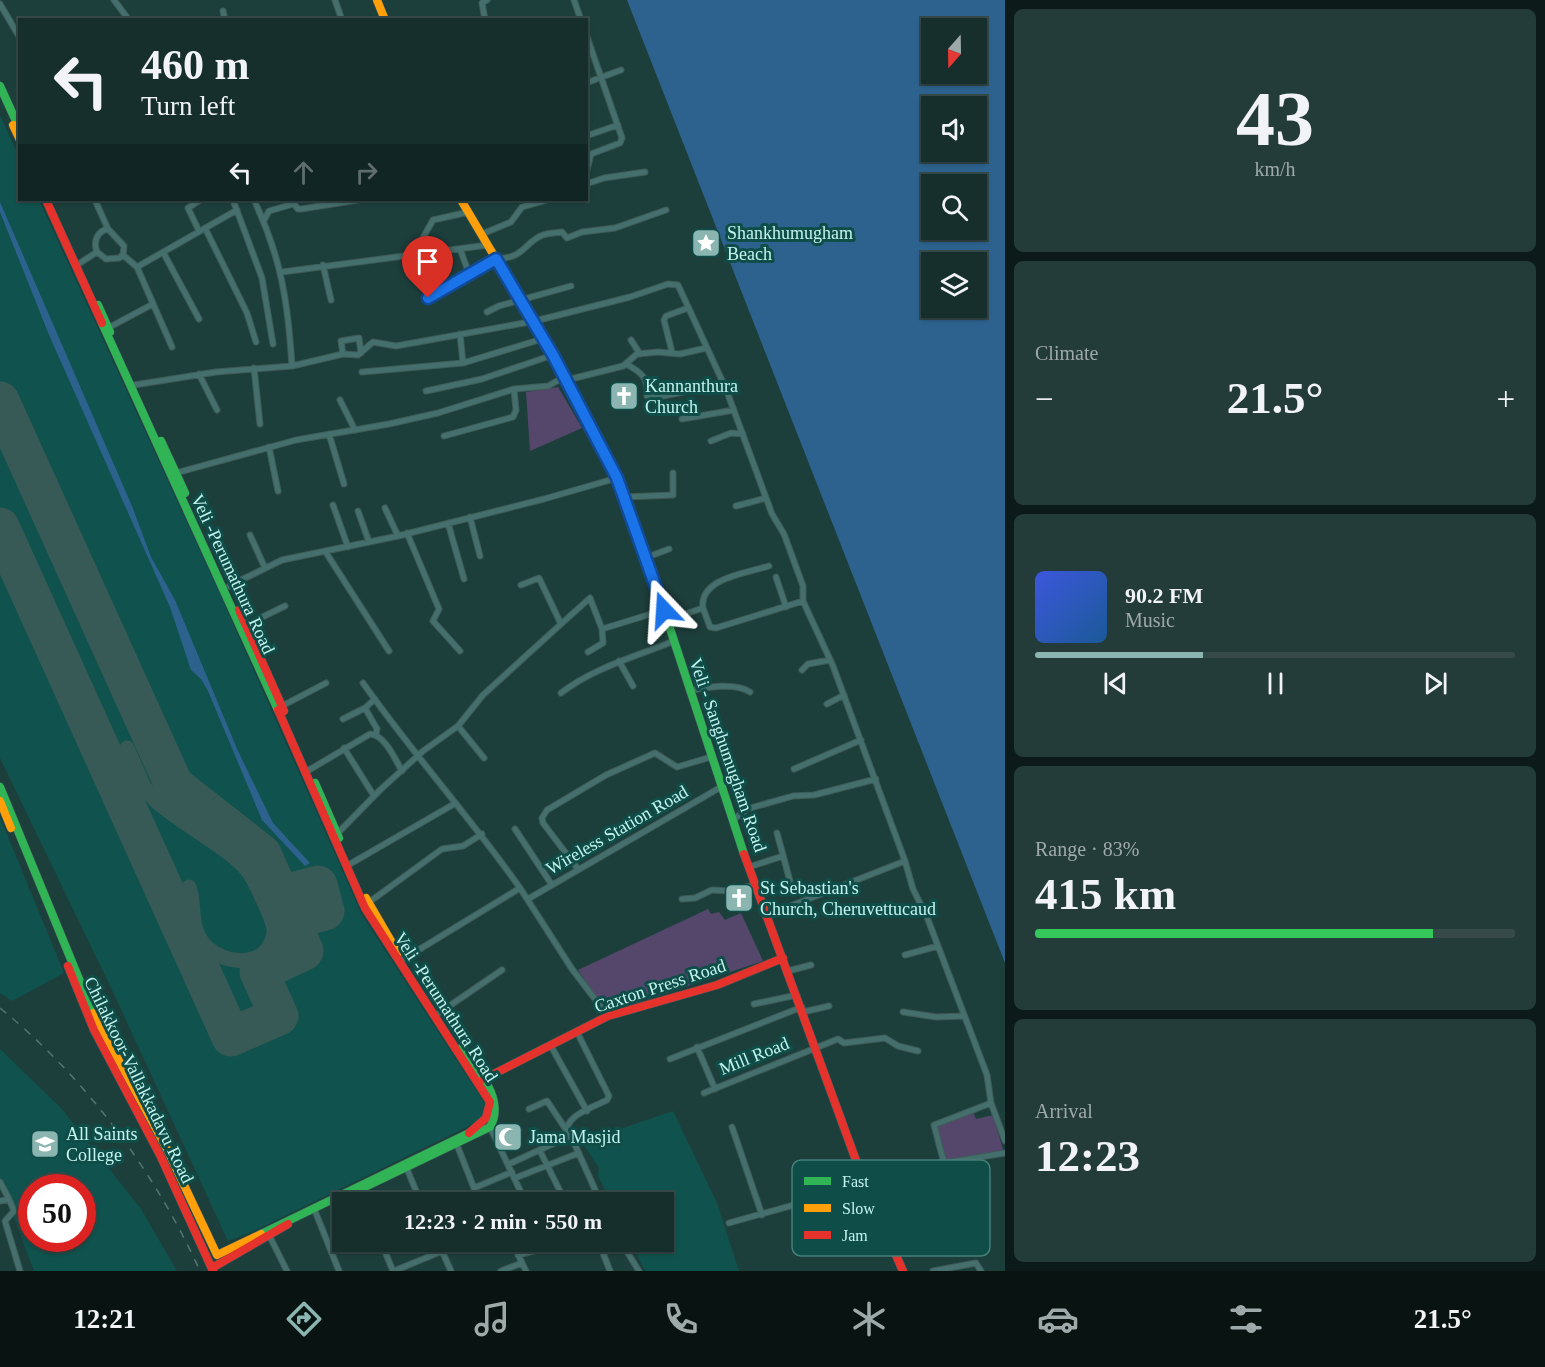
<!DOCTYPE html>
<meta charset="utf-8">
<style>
:root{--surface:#162f2d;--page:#233b39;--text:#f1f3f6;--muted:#9ea9aa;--line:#354a49;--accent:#8ab5b0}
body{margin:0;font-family:Georgia,serif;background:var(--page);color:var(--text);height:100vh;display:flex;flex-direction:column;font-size:22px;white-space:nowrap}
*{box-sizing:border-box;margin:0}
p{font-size:20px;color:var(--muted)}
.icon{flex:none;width:33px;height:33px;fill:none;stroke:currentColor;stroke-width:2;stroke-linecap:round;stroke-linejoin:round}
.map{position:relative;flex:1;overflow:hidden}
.side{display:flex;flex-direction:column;gap:9px;padding:9px;background:#0c1a19;width:540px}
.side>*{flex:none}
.banner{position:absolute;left:18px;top:18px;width:570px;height:183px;border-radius:0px;box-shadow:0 2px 4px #0004,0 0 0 2px var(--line);background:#162f2d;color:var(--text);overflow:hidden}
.needle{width:39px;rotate:200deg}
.buttons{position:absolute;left:921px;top:18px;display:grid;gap:12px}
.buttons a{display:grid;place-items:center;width:66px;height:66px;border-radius:0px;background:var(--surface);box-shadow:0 2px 4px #0004,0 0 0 2px var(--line);font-size:30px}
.speed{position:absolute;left:18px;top:1174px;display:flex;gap:12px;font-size:30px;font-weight:700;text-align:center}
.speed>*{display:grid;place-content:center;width:78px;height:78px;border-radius:50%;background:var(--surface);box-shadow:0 2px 4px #0004,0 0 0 2px var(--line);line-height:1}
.speed .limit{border:9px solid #d22;background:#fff;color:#111}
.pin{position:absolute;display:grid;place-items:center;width:51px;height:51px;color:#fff;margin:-62px -26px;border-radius:50% 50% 50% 0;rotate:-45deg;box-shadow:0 0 6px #0007}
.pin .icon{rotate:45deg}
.me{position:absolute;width:66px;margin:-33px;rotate:340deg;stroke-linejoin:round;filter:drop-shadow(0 0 4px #0008)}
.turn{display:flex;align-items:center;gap:21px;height:126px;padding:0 24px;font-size:27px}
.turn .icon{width:78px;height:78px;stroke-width:2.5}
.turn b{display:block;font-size:42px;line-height:51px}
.lanes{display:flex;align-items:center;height:57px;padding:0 24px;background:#0003;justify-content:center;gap:30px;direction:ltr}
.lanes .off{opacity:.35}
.big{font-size:45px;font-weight:800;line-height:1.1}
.side .tile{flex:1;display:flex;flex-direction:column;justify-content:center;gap:9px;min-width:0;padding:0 21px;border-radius:9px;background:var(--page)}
.side .dial{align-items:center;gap:0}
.dial b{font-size:78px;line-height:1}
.song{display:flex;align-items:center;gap:18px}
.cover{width:72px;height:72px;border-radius:9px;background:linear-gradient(135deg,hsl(230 70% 55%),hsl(210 70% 35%))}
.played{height:6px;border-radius:3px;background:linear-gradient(90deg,var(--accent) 35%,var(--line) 35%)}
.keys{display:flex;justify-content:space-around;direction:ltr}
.heat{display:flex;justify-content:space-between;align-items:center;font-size:33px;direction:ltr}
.charge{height:9px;border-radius:4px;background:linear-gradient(90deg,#34c759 83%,var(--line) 0)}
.trip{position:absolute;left:332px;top:1192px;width:342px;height:60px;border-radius:0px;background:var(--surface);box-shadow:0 2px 4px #0004,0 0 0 2px var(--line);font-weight:800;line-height:60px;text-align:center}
.tabs{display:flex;height:96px;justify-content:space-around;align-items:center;background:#091312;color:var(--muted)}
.tabs .icon{width:42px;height:42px}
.tabs .selected{color:var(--accent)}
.tabs b{font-size:27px;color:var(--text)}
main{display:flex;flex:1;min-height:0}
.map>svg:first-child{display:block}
.built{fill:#10524d;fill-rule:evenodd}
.green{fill:#55476c}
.water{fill:#2c628d;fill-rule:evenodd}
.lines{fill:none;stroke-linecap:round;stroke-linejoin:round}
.taxiway{stroke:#385a57;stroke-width:15}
.runway{stroke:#385a57;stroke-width:39}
.street-casing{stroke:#3f5b58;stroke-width:7}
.fast-casing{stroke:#3f5b58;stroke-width:9}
.slow-casing{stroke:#3f5b58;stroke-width:9}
.jam-casing{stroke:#3f5b58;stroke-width:9}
.street{stroke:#456f6c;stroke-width:5}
.fast{stroke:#30b455;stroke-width:8}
.slow{stroke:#ff9f0a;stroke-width:8}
.jam{stroke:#e5322d;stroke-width:8}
.rail{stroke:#537572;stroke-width:1.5;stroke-dasharray:8 8;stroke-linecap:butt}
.route-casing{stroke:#114b97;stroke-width:15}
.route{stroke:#1a73e8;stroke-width:10}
.labels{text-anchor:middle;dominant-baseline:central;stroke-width:6;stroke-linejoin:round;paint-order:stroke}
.poi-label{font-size:18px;fill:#c4f4ef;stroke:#0f4d48;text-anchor:start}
.street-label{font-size:18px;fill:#c4f4ef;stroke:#0f4d48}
.key{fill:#0f4d48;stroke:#457f7a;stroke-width:1.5}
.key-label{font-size:16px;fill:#c4f4ef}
</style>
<main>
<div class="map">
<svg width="1005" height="1271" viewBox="0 0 1005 1271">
<rect width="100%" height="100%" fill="#1d3f3c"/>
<path class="built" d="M0 115 19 157 20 200H39L220 594 362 915 485 1104 484 1115 481 1120 252 1232 228 1241 112 990 0 758Z
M0 817 64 973 12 1001 0 993Z
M0 1049 61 1108 141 1209 177 1271H34L0 1180ZM32 1188H82V1239H32Z
M673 1111 717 1203 739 1271H645L631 1242H663V1203H612L598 1176 599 1168 582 1142Z"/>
<path class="green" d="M558 387 582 428 530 451 526 392Z
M708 909 711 914 719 912 725 920 741 913 763 961 607 1013 578 970Z
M973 1112 976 1119 993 1115 1003 1150 946 1161 935 1125Z"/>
<path class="water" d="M627 0H1005V963ZM932 28H976V74H932ZM932 106H976V152H932ZM932 184H976V230H932ZM932 262H976V308H932Z
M0 202 132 506 151 557 175 600 238 751 273 823 310 863 305 866 262 820 208 691 201 679 191 670 170 607 49 335 0 212Z"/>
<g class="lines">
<path class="taxiway" d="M127 748 144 787 156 801C180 823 228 847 247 870 254 879 275 922 274 932 269 972 217 966 200 939 190 923 195 904 189 887"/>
<path class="runway" d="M0 401 174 785 262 854 280 895 318 885 325 911 291 920 304 951 259 972 279 1016 231 1037 0 527"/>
<g class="street-casing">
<path id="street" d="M114 0 129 20
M335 0 342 20
M574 0 581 20
M0 4 20 38
M223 11 225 20
M485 20 482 3 487 0
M586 34 622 138 620 143 591 154 586 173
M586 83 621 70
M586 136 618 125
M586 184 604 178 645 172
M95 200 108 229
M233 200 262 278 273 344
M291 200 298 209H301L358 200
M264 220 269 211 293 204
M205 228 247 313 256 342
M108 229 124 246 123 255 119 258 106 259 97 252C93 242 97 231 108 229Z
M199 231 188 208 200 200
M482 234 511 222 522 207 547 200
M460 249 470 276
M163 252 199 319
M123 255 137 267 172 347
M420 255V243L433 220 469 212
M80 263 97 252
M323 265 331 300
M137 267 237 210
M282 272 488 245
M428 298 496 259C526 258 524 242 543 235 549 233 556 233 562 232L567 238 582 232 615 228 666 210
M487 312 499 306 571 286
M108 328 153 304
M460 334 463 363
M631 340 640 354
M672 352 664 320 666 316 688 308
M343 354 341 341 359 338 361 353
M626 364C641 372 649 378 647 396L658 397 683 392
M292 366 343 354 358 355 373 342 396 346 535 321 630 297 668 284 678 285 726 389 772 514 784 534 803 586V601L716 628 710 627 703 608 667 620
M254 368 260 424
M362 372 463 363 542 339
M199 374 217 410
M567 380 623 366 637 354 658 352 680 354 706 348
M134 385 216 372 292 366C288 302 281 257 254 200
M426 391 482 379 553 355
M340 400 355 430
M682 419 734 410
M329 434 344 484
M444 436 513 417 516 410 514 389
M711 441 731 433 743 434
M269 447 278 491
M176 473 296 440 389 424 438 413 514 389 548 386 564 377
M624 497 673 495V473
M333 505 348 547
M736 506 766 498
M385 508 398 536
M358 511 369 542
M470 517 480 556
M448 523 464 579
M407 533 439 609 433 621 460 651
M250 535 265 568
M325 551 389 651
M645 558 669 549
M776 577 786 607
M229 586 282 560 398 536 544 499 617 478
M803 601 833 666 905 861 913 889 927 917 987 1075 991 1103 1005 1141
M703 608C699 578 747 573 769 566
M561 624 590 598 602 629 664 610
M246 625 285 606
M588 652 603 643 602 629
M619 661 633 686
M802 670 808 664 830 660
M363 683C413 754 470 817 520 888
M689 691C707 687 734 682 750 692
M561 693C595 667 635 657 674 641
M827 704 844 695
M282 706 326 683
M365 708 377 729 376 734
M343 719 365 708 375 699
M458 726 484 758
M344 748 374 796
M794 769 861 740
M309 770 370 734C385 735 395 759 402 771
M733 820 747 809 793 796 814 795 876 779
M515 829 552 885
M777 833 790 881
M337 834 380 790 423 751 458 726 483 695 561 624 539 578 521 585
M350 864 454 804
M749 867 783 856
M578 869 543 823 542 818 547 810 606 775 655 753 677 767 711 757
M528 899 721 787
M682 899 695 898 712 890 730 891 755 885
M368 903 442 849 463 846 482 834
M765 916 905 861
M905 955 938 946
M402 960 520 888 572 969 608 1016
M788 971 811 965
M754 1004 797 995
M803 1012 829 1006
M903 1012 936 1017 964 1016
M439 1013 502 970
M577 1032 609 1096 607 1100C590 1109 562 1116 567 1137L571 1136 601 1203
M551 1046 587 1111
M697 1047 715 1089
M670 1059 802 1007
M704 1093 838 1039 844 1043 885 1038 898 1046 918 1051
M529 1109 547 1101 565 1128
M490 1127 526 1203
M732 1127 762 1215
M457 1145 474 1188 512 1172
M540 1151 566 1203
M944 1163 934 1125 991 1103
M509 1164 570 1136
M407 1169 421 1203
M515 1178 579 1153
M0 1182 9 1199
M864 1182 920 1167 1005 1153
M360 1190 365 1203
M0 1201 9 1199 14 1211 5 1221 20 1271
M315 1211 339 1271
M729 1223 865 1185
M269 1235 287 1271
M381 1242 393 1271
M438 1242 451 1271
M512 1242 526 1271
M621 1242 639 1271
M893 1248 969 1229 957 1201
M518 1255 568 1242
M394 1271 464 1242
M501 1271 522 1263
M610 1271 603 1253 622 1244
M933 1271 976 1263 981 1271"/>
</g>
<g class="fast-casing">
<path id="fast" d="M0 86 20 130
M98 305 110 332
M102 323 278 710
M161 441 185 493
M660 598 744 854
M315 783 339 838
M0 787 93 1013
M340 1199 490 1127C506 1099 477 1070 462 1047
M261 1234 469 1133"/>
</g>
<g class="slow-casing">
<path id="slow" d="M377 0 385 20
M13 125 20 140
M461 200 553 355 617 478 660 598
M0 801 11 828
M366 898 398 953
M93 1013 167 1149 217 1255 261 1234"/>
</g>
<g class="jam-casing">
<path id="jam" d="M46 200 102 323
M239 610 284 711
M278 710 365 908 490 1102 486 1118 469 1133
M744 854 865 1185 903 1271
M68 966 94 1030 161 1157 213 1271
M484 1079 608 1016 717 985 783 958
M212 1268 288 1224"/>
</g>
<use href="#street" class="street"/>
<use href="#fast" class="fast"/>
<use href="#slow" class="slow"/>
<use href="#jam" class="jam"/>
<path class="rail" d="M0 1008C85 1077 155 1172 200 1271"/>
</g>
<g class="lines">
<g class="route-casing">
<path id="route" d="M428 298 496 259 553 355 617 478 664 610"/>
</g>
<use href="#route" class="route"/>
</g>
<defs>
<g id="sight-square" transform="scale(1.5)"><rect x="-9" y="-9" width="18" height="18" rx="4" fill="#8ab5b0" stroke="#0f4d48"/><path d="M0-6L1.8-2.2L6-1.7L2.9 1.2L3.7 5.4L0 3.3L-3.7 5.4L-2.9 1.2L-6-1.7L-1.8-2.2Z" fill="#fff"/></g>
<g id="church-square" transform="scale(1.5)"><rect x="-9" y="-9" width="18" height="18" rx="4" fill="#8ab5b0" stroke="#0f4d48"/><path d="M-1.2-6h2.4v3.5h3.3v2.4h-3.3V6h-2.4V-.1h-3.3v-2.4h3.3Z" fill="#fff"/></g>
<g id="mosque-square" transform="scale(1.5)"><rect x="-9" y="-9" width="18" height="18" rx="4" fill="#8ab5b0" stroke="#0f4d48"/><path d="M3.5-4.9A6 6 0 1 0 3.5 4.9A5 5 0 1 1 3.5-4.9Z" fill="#fff"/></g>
<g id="university-square" transform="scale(1.5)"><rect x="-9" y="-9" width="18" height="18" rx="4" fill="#8ab5b0" stroke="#0f4d48"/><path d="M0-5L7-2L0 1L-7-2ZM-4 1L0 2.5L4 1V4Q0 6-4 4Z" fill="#fff"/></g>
</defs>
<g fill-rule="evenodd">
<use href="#sight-square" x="706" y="243"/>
<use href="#church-square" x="624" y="396"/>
<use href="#church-square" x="739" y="898"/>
<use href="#mosque-square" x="508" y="1137"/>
<use href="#university-square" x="45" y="1144"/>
</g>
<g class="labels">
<g class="poi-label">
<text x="727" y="233">Shankhumugham<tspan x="727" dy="21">Beach</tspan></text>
<text x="645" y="386">Kannanthura<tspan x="645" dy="21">Church</tspan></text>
<text x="760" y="888">St Sebastian's<tspan x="760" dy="21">Church, Cheruvettucaud</tspan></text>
<text x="66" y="1134">All Saints<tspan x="66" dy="21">College</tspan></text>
<text x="529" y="1137">Jama Masjid</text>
</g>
<g class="street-label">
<text transform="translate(233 574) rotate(65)">Veli -Perumathura Road</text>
<text transform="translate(728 755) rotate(71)">Veli - Sanghumugham Road</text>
<text transform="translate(617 830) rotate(-30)">Wireless Station Road</text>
<text transform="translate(660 986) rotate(-18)">Caxton Press Road</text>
<text transform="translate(446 1007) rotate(57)">Veli -Perumathura Road</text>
<text transform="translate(754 1056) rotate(-22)">Mill Road</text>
<text transform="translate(139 1080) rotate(64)">Chilakkoor-Vallakkadavu Road</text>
</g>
</g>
<rect x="792" y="1160" width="198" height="96" rx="9" class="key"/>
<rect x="804" y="1177" width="27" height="8" fill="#30b455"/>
<rect x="804" y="1204" width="27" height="8" fill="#ff9f0a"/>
<rect x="804" y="1231" width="27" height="8" fill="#e5322d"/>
<g class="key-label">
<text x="842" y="1187">Fast</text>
<text x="842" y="1214">Slow</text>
<text x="842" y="1241">Jam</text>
</g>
</svg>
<div class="buttons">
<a><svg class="needle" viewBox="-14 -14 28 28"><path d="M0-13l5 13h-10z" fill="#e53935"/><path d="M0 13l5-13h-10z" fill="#9ea9aa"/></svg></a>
<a><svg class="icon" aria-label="sound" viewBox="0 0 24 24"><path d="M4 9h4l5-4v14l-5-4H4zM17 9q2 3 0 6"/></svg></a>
<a><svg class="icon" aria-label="search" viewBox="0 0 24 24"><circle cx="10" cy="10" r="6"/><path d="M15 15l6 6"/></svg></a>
<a><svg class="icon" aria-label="layers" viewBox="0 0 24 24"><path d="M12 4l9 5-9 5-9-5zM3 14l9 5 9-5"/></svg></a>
</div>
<div class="speed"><div class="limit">50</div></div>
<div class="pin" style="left:428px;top:298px;background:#d93025"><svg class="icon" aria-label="arrive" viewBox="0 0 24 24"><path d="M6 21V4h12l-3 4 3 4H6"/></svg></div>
<svg class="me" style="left:664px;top:610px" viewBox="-20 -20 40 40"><path d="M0-17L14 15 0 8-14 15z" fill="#1a73e8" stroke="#fff" stroke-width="4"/></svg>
<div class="trip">12:23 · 2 min · 550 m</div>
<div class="banner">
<div class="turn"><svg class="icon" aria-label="left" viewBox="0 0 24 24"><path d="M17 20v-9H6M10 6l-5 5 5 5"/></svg><div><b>460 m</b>Turn left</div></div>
<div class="lanes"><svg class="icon" aria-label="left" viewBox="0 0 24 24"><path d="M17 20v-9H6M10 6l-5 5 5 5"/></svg><svg class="icon off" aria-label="ahead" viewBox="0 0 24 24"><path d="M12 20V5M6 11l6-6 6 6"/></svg><svg class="icon off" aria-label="right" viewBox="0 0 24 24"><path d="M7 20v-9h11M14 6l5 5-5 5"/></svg></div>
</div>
</div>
<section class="side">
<div class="tile dial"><b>43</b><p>km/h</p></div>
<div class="tile"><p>Climate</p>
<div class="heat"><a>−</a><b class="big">21.5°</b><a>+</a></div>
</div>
<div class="tile">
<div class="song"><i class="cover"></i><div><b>90.2 FM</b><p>Music</p></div></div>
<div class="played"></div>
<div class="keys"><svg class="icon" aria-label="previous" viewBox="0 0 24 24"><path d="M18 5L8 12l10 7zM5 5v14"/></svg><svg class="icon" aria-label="pause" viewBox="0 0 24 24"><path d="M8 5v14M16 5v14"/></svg><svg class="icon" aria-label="next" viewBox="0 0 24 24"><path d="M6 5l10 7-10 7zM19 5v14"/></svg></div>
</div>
<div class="tile"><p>Range · 83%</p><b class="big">415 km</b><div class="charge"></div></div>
<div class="tile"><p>Arrival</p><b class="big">12:23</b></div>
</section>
</main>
<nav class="tabs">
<b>12:21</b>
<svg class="icon selected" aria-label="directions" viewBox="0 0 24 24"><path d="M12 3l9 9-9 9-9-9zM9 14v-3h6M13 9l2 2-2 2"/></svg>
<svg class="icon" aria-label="music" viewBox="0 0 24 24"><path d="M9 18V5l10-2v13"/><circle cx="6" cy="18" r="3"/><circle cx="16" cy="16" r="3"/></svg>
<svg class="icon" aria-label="phone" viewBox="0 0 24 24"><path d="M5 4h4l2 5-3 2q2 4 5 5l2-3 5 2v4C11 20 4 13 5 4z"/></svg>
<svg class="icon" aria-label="climate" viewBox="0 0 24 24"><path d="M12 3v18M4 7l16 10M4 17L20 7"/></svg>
<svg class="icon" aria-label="car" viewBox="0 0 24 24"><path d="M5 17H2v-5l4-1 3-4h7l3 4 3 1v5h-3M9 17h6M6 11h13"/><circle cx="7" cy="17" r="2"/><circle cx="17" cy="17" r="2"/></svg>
<svg class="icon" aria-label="filters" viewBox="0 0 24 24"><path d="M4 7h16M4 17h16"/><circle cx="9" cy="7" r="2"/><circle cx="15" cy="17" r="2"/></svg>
<b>21.5°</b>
</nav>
